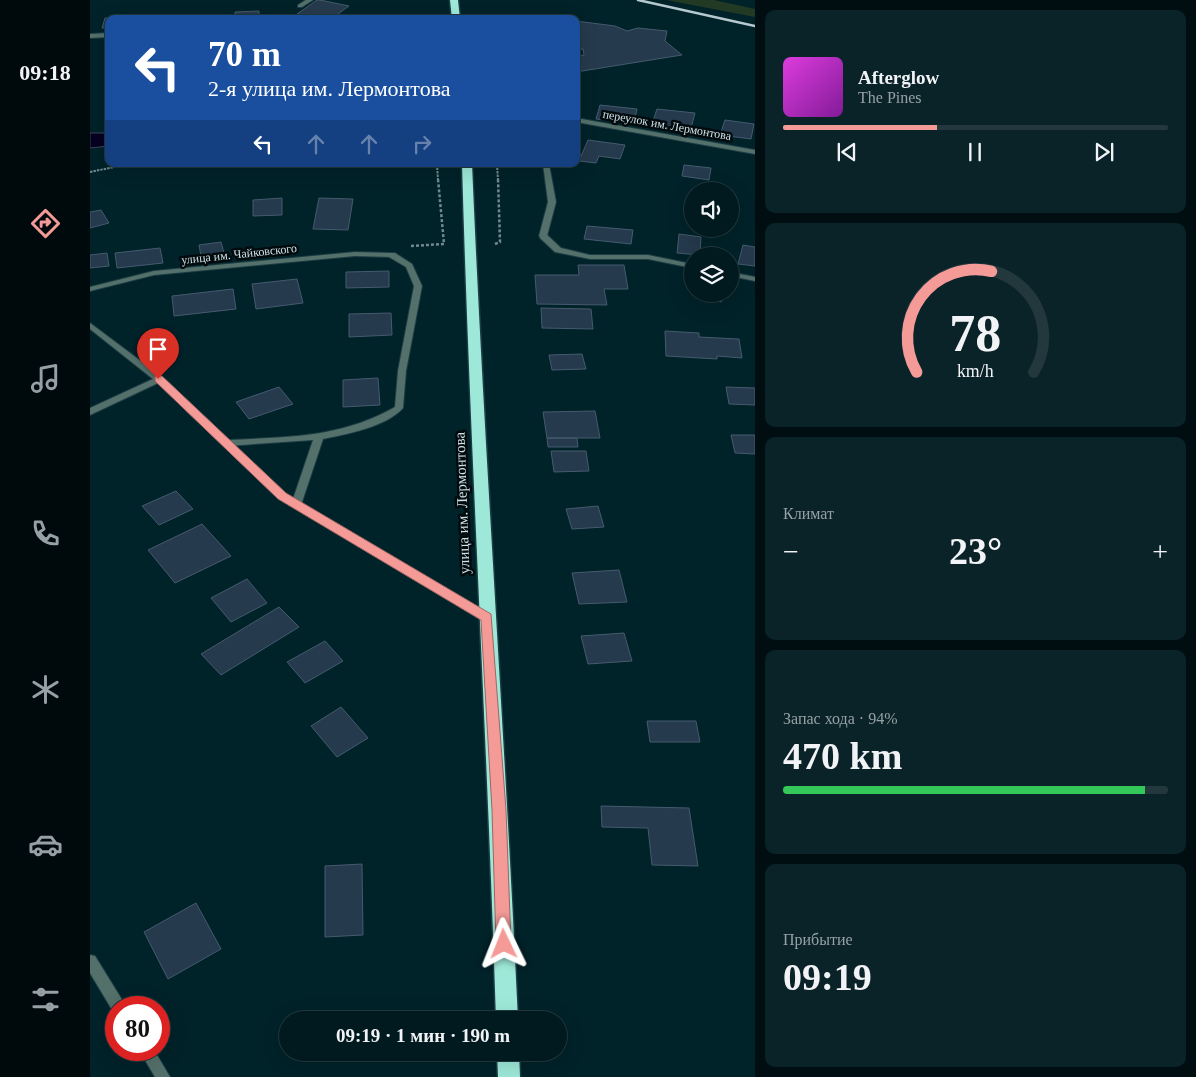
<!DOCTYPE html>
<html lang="ru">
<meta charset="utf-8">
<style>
:root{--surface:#001a1f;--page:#0a2328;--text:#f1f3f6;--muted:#95a1a4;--line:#22383d;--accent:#f59b97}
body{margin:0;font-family:"Times New Roman",serif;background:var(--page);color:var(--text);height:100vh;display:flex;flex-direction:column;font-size:19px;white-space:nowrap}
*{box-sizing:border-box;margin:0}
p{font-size:16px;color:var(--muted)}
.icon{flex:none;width:28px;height:28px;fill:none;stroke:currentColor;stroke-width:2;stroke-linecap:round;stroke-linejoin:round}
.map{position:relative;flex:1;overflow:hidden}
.panel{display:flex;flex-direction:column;gap:10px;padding:10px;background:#000e11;width:441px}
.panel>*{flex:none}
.banner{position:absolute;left:15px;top:15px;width:475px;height:152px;border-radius:10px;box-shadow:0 5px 20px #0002,0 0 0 1px var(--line);background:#1a4fa0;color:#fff;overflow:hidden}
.buttons{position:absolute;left:594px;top:182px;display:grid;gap:10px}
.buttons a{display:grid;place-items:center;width:55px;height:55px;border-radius:50%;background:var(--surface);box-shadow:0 5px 20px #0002,0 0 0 1px var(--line);font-size:25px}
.speed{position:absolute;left:15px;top:996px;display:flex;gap:10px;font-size:25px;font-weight:700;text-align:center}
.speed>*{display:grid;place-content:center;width:65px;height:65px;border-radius:50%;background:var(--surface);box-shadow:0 5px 20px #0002,0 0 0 1px var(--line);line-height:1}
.speed .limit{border:8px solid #d22;background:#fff;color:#111}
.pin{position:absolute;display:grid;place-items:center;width:42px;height:42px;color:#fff;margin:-51px -21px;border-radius:50% 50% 50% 0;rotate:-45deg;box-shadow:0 0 5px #0007}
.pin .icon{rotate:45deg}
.me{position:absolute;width:55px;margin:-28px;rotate:358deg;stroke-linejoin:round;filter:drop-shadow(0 0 4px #0008)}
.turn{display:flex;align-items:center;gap:18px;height:105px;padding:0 20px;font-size:22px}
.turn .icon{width:65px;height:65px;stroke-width:2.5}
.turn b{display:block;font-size:35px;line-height:42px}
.lanes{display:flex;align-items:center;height:48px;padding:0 20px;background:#0003;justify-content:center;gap:25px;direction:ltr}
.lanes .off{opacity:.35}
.big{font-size:38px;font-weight:700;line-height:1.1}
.panel .widget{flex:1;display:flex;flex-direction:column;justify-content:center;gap:8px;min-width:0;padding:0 18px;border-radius:10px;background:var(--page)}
.panel .dial{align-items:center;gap:0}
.dial svg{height:130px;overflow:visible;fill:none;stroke:var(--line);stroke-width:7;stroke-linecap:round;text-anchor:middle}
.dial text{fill:var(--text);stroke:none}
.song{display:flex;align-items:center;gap:15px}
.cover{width:60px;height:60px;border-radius:8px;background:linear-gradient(135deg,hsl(300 70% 55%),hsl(290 70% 35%))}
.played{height:5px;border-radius:2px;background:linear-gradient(90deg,var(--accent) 40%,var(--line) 40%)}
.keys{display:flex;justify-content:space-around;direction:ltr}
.heat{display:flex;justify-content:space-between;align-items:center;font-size:28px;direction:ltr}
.charge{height:8px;border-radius:4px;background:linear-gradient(90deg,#34c759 94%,var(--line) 0)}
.trip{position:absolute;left:189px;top:1011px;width:288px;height:50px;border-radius:25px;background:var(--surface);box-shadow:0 5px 20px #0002,0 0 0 1px var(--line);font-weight:700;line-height:50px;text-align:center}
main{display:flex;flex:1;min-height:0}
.dock{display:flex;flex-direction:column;width:90px;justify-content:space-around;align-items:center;background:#000a0c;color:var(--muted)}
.dock .icon{width:35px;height:35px}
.dock .current{color:var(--accent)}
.dock b{font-size:22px;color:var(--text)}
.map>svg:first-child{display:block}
.green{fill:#223a24}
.water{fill:#050020;stroke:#42445c}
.building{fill:#263a4d;stroke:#455a6e}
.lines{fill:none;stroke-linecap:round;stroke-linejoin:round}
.lane-casing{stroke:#1d3d44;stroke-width:2}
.street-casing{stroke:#1d3d44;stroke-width:2}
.highway-casing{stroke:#1d3d44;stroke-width:3}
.path-far1{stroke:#70898f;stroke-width:2;stroke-dasharray:2.5 1;stroke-linecap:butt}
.path{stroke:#70898f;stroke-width:2.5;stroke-dasharray:3 2;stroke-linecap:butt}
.lane{fill:#54706a;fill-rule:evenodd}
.street{fill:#54706a;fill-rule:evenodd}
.highway{fill:#9de8d8;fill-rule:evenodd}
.rail{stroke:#b5c9cf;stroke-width:2.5}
.route{fill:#f59b97;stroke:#9f6562}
.labels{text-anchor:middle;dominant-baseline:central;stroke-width:5;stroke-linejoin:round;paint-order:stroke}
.far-street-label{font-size:12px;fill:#d0e2e7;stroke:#010a0d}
.street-label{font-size:15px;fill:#d0e2e7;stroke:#010a0d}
</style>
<main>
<nav class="dock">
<b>09:18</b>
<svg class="icon current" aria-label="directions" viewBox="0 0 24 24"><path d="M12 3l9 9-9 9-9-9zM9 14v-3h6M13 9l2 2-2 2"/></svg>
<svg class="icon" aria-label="music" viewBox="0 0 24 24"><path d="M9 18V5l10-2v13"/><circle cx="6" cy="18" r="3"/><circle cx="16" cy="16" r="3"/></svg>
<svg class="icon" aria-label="phone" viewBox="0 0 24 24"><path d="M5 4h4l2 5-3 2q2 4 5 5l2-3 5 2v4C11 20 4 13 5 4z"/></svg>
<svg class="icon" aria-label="climate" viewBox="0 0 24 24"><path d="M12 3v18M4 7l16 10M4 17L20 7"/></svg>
<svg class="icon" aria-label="car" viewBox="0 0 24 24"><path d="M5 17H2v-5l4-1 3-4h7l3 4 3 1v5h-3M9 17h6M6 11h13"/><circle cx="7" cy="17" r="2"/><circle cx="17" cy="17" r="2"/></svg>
<svg class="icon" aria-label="filters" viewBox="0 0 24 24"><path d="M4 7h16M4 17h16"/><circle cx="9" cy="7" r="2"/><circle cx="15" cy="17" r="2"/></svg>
</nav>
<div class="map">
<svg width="665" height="1077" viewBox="0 0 665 1077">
<rect width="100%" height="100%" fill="#002229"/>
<path class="green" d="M576 0H624L665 9V17Z"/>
<path class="water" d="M0 133H19V146L0 148Z"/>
<path class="building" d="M227 0H230L259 6 241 19 207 14Z
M169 11V19H145V12Z
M117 15V19H87V16Z
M40 17 19 19V28H12L15 18Z
M486 21 525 26 537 31 548 28 577 31 575 41 592 55 486 72V56L494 55 493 49H486Z
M510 105 547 109 544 123 506 119Z
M567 109 605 113 600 132 561 127Z
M635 120 664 124 661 139 630 135Z
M498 140 535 145 530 159 509 156 506 163 489 161Z
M594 165 621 168 619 180 592 176Z
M192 198V215L163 216V200Z
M229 198 263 199 258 230 223 229Z
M11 210 19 223 0 228V212Z
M497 226 543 230 541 244 494 239Z
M589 234 611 237 610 255 587 253Z
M131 242 134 253 111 256 109 245Z
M653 245 665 247V266L648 264Z
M70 248 73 263 27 268 25 253Z
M17 253 19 266 0 268V255Z
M488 265H534L538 289H514L517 305 447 304 445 275H489Z
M299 271V287L256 288V272Z
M207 279 213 303 166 309 162 284Z
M143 289 146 309 84 316 82 296Z
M609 294H637L631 302 608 296Z
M451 308 501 309 503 329 452 328Z
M301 313 302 335 259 337V314Z
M575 331 609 333V337L649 339 652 358 627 356V359L576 356Z
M492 354 496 369 462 370 459 355Z
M288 378 290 405 253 407V380Z
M189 387 203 404 159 419 146 402Z
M636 387 665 388V405L639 404Z
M505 411 510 438H457L453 412Z
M641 435H665V454L645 453Z
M457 438H487L488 447H458Z
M461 451H496L499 471 464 472Z
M86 491 103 509 69 525 52 506Z
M508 506 514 527 482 529 476 509Z
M112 524 141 556 85 583 58 550Z
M529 570 537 602 489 604 482 573Z
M157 579 177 603 141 622 121 598Z
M189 607 209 627 131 675 111 654Z
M534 633 542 661 498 664 491 636Z
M235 641 253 661 215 683 197 662Z
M251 707 278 738 247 757 221 726Z
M557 721H606L610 742H560Z
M511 806 599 808 608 866 562 865 558 828 512 827Z
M272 864 273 935 235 937V866Z
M106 903 131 949 78 979 54 932Z"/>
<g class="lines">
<g class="lane-casing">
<path id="lane" d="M216 0H223L212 7H208V5Z
M453 164H459L466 202 457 236 453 238 449 236 458 202Z
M299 253H305L322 264 332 286 316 371 313 408C296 427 257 434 233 439L211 505 206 508 203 507 201 505 223 440 137 446 132 443 137 440C197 437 251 438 305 407L308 371 324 286 316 267 299 257Z"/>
</g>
<g class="street-casing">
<path id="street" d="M19 33V37L0 38V34Z
M486 118 665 150V154L486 122Z
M450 234H456L471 248 500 255H558L602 264V268L558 259H500L465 252 450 238Z
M265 252 302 253 306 255 302 257 265 256 64 275 0 291V287L64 271Z
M640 272 665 277V281L640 276Z
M0 323 72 377 195 494 401 615 402 618 401 621H393L189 498 68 383 0 415V408L63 379 0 329Z
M0 955 5 956 34 1003 36 1008H26V1014L24 1013 0 973Z
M49 1050H64L80 1077H65Z"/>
</g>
<g class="highway-casing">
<path id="highway" d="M360 0H368L370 19H362Z
M372 164H382C394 450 415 735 428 1020H406C397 735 380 449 372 164Z
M407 1052H429L430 1077H408Z"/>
</g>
<path class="path-far1" d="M347 164 348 181
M407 164 408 181
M0 172 39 164"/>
<path class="path" d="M405 244 410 242 408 179
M321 246 354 244 348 179"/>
<use href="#lane" class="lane"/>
<use href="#street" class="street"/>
<use href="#highway" class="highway"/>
<path class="rail" d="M548 0 665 26"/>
</g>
<path class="route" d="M65 376H72L196 493 401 614 416 810 421 944 419 949 414 951 408 949 406 944 402 810 391 620 188 499 65 381Z"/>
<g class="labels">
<g class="far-street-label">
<text transform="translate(577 125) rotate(10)">переулок им. Лермонтова</text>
<text transform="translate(149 254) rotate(-6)">улица им. Чайковского</text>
</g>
<g class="street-label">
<text transform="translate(372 503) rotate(-92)">улица им. Лермонтова</text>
</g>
</g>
</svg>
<div class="buttons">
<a><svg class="icon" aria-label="sound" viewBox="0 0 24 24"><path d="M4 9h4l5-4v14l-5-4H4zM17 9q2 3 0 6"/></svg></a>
<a><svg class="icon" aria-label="layers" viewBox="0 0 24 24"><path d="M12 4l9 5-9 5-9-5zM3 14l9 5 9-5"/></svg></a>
</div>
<div class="speed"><div class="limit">80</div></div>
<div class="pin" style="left:68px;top:379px;background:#d93025"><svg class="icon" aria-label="arrive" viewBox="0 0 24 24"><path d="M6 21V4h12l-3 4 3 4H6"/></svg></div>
<svg class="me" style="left:414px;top:944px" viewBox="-20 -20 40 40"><path d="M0-17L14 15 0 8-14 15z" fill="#f59b97" stroke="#fff" stroke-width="4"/></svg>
<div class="trip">09:19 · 1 мин · 190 m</div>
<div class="banner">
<div class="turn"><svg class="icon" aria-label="left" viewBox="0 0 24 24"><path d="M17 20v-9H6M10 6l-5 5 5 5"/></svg><div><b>70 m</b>2-я улица им. Лермонтова</div></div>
<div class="lanes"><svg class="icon" aria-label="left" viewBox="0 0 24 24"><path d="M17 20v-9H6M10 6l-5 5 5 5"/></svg><svg class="icon off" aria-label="ahead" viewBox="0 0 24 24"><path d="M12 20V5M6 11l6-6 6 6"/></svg><svg class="icon off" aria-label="ahead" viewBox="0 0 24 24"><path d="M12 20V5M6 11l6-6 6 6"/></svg><svg class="icon off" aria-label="right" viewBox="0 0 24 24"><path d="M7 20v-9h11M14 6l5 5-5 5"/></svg></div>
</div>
</div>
<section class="panel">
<div class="widget">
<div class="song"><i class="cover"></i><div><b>Afterglow</b><p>The Pines</p></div></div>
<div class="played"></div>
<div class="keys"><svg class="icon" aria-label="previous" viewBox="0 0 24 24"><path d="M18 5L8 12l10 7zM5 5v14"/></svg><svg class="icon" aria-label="pause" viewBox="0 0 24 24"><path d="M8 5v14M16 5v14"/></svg><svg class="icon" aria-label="next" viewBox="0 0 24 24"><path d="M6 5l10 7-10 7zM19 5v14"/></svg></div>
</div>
<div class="widget dial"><svg viewBox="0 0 100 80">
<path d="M14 69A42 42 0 1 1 86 69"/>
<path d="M14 69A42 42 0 0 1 60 7" stroke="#f59b97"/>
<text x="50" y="56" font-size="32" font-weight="700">78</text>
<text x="50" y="72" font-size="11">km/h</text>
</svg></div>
<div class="widget"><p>Климат</p>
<div class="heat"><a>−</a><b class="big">23°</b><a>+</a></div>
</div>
<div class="widget"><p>Запас хода · 94%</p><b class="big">470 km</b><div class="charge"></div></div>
<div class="widget"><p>Прибытие</p><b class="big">09:19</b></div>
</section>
</main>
